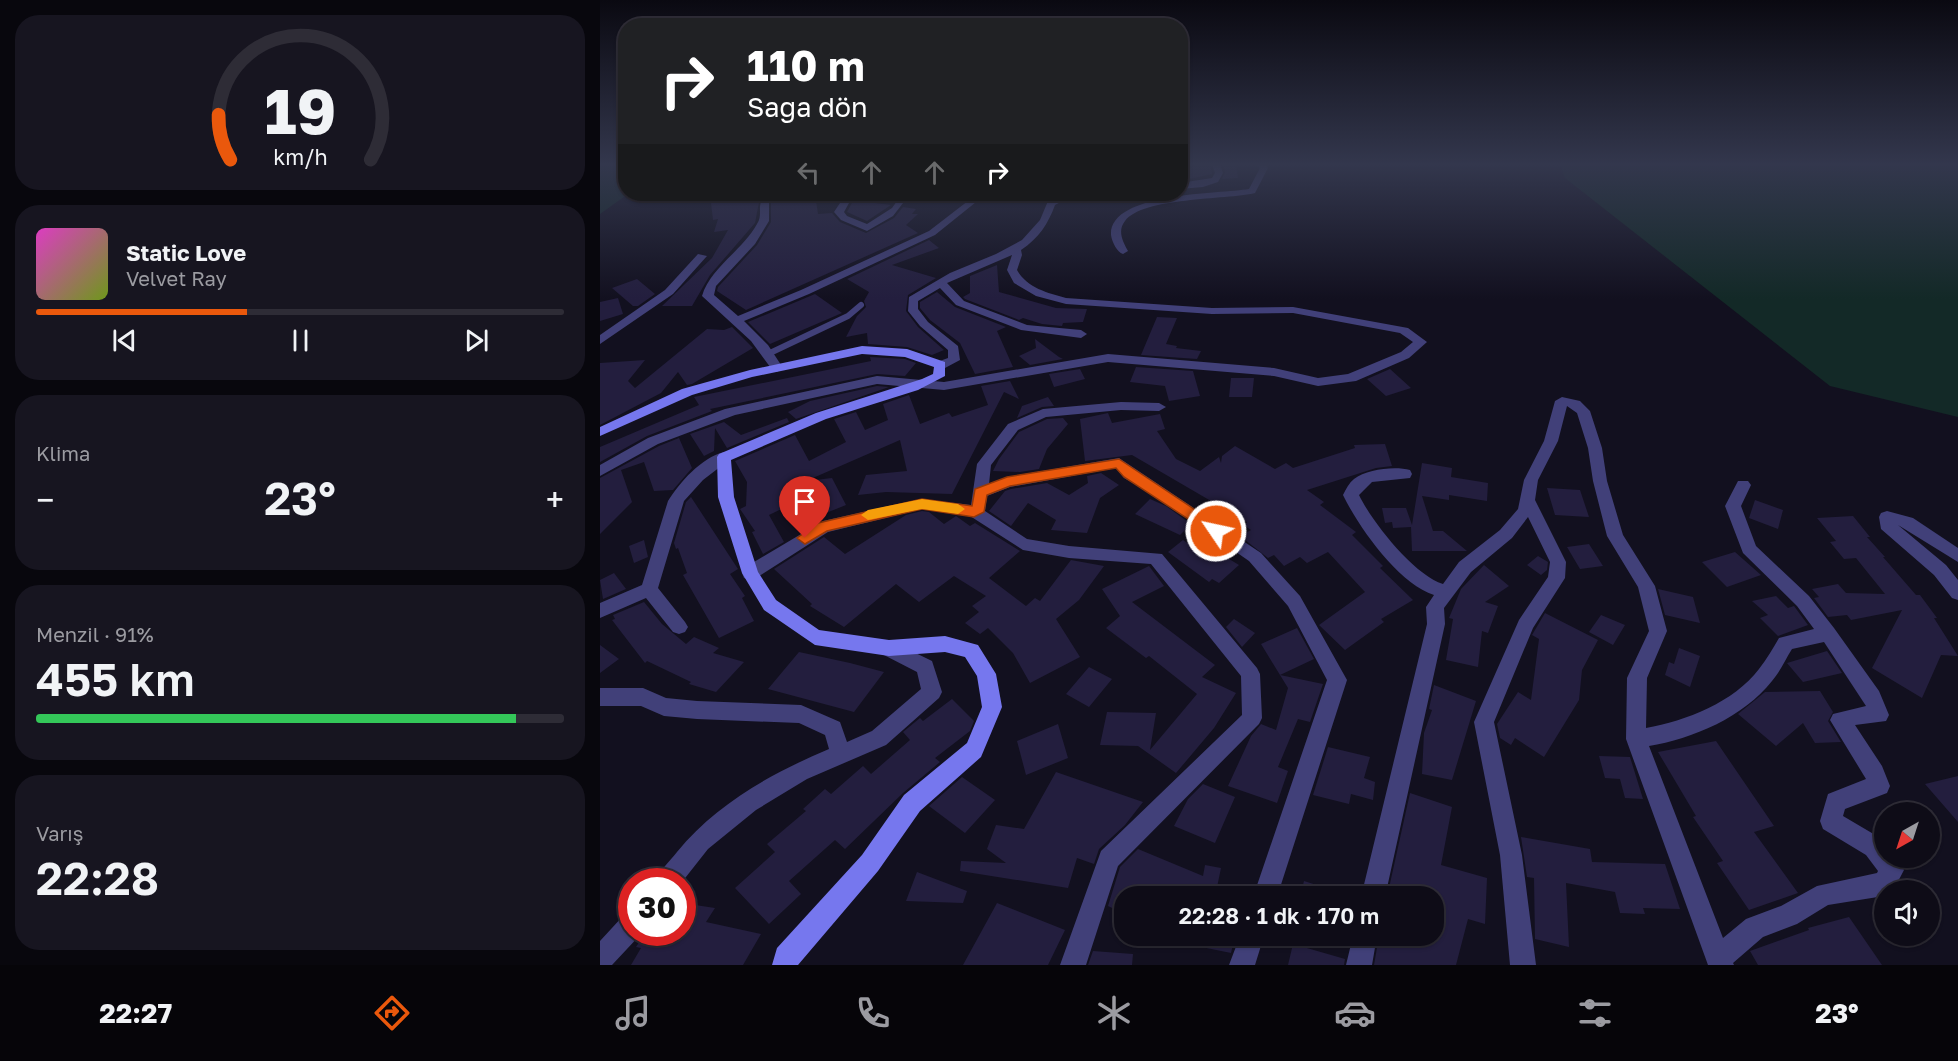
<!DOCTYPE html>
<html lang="tr">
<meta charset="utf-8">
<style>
:root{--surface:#0e0c17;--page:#171520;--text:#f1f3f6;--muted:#9b9ba1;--line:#2e2c36;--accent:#ea580c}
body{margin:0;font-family:"Golos Text",sans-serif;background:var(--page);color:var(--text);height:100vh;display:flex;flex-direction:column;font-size:22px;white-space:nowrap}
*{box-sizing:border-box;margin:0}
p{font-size:20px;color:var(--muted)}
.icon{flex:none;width:33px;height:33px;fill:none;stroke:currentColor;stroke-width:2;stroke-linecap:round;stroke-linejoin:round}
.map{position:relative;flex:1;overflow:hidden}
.details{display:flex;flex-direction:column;gap:15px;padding:15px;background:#08070d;width:600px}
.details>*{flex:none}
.guide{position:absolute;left:18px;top:18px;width:570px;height:183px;border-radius:24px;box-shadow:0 2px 4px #0004,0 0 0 2px var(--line);background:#202124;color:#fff;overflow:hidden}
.needle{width:39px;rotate:219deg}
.tools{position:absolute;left:1274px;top:802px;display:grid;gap:12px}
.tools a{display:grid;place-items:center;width:66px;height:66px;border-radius:50%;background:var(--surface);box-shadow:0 2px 4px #0004,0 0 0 2px var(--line);font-size:30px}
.speed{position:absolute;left:18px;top:868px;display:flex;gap:12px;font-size:30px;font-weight:700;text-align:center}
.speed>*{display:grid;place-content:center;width:78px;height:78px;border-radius:50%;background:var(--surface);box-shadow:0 2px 4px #0004,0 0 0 2px var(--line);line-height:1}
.speed .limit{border:9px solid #d22;background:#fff;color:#111}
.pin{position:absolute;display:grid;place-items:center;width:51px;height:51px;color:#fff;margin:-62px -26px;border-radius:50% 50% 50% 0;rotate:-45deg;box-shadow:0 0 6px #0007}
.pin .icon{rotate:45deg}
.me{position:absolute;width:66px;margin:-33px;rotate:304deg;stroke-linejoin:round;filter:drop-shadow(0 0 4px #0008)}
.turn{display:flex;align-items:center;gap:21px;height:126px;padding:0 30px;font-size:27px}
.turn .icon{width:78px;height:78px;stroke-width:2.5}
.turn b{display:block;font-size:42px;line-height:51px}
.lanes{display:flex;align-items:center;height:57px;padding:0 30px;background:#0003;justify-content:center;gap:30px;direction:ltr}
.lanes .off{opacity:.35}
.big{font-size:45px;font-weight:600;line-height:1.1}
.details .widget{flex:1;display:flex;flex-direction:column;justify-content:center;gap:9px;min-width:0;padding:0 21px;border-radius:24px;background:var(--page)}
.details .dial{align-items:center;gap:0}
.dial svg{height:156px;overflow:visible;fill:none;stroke:var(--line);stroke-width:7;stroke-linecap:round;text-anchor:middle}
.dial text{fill:var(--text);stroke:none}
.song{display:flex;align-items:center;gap:18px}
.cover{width:72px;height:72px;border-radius:9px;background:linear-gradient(135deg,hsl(310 70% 55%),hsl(80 70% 35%))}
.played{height:6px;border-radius:3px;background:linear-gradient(90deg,var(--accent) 40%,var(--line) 40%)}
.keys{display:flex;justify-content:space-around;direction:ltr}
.heat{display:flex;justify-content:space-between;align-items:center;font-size:33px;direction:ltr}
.charge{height:9px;border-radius:4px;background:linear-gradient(90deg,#34c759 91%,var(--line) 0)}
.trip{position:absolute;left:514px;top:886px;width:330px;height:60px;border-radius:24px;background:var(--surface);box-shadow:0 2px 4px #0004,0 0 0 2px var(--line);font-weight:600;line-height:60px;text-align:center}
.dock{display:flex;height:96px;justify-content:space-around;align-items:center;background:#060509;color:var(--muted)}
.dock .icon{width:42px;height:42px}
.dock .active{color:var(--accent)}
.dock b{font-size:27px;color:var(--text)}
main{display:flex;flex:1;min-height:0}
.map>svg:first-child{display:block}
.green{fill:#132927}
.building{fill:#231e3e}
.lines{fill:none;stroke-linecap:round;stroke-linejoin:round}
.lane{stroke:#414079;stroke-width:6}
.street{fill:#414079;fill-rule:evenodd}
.secondary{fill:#7677ee;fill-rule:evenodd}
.route{fill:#ea580c;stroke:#983908;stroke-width:1.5}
.slow{fill:#f59e0b}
</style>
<main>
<section class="details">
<div class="widget dial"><svg viewBox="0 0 100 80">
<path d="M14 69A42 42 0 1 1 86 69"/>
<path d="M14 69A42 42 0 0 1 8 46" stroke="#ea580c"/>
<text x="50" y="56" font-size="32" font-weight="700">19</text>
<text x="50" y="72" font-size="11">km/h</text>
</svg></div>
<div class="widget">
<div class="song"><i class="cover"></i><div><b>Static Love</b><p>Velvet Ray</p></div></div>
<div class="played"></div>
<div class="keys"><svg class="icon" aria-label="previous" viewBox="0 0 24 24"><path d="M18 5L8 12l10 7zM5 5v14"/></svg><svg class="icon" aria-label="pause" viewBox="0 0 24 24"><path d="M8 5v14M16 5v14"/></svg><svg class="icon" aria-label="next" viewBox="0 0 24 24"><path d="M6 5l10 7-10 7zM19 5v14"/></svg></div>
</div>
<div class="widget"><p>Klima</p>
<div class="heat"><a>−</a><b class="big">23°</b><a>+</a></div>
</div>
<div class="widget"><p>Menzil · 91%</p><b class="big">455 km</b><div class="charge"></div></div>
<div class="widget"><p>Varış</p><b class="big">22:28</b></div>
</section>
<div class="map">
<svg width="1358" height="965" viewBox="0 0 1358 965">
<rect width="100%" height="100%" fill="#12101f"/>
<path class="green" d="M0 164H25L26 194H28L0 214Z
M960 164H1358V417L1230 386 965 178Z"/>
<path class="building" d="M601 164H610L612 174 580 181V171Z
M622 164H636L638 178 622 179 625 172Z
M116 194H156L155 198 160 197 155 223 110 275 92 306H62L112 258 128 230 114 232 118 219 113 220 111 203 115 202Z
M185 194H215L218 214 232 213 240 222 266 233 294 218 303 207 316 209 312 214H318L306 225 318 233 146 310 117 291 118 287 157 245 171 222V202L176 195Z
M282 198 275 203 291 205 267 221 247 212 254 199Z
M329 240 339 248 292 265 336 278 308 295 306 311 318 327 344 350 332 355 307 347 268 344 267 333 246 337 257 316 266 307 264 301 269 292 247 279Z
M397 265 399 292 456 308 487 309 483 322 463 323 462 326 442 324 423 318 419 320 365 299 363 297 370 293V276Z
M37 279 55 294 38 306H33L12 288Z
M337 292 355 307 406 327 397 331 413 367 375 374 360 343 330 320 320 308V302Z
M215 294 242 313 170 344 148 322Z
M18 298 23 314 0 321V302Z
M557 317 577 318 566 344 577 346 576 348 601 351 597 359 541 355Z
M132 327 153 348 92 384 87 385 78 372 61 393 0 425V363L45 360 28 381 35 388 107 329 124 330Z
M435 339 459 357 463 359 430 365 419 356 436 348Z
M270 357 305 359 316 363 305 376 277 374 110 409 112 411 47 436 0 462V447L99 405 94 397 271 361Z
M536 367 593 371 600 396 569 401 565 386 530 382Z
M480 369 485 379 454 387 449 374Z
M790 369 811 388 786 396 767 379Z
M631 378H654L652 397H629Z
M410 381 419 399 404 392 352 494 286 492 258 495 266 475 307 471 300 440 206 481 232 478 246 505 211 519 202 499 169 515 184 542 163 554 152 532 155 531 140 509 146 506 147 482 135 461 195 435 209 461 246 442 234 419 256 412 265 430 288 420 283 404 309 395 320 424 349 413 352 417 388 405 381 386Z
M277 386 289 387 196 419 188 412 210 401Z
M448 397 454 406 442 407 417 418 422 406Z
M508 413 512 423 560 414 565 429 557 431 576 459 600 471 619 457 621 463 622 456 635 446 675 469 686 463 693 468 755 448 754 445 785 444 792 466 776 468 707 490 724 502 720 505 756 532 752 535 783 566 780 568 813 600 781 619 784 622 745 650 719 625 765 592 728 552 707 563 700 557 684 566 674 555 668 558 640 536 651 530 645 526 647 522 532 455 485 461 480 419Z
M187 418 189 422 127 448 115 428 114 451 104 456 90 434 124 422 141 435Z
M463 418 468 424 447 449 439 469 420 472 393 471 399 459 419 432 447 419Z
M79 438 92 468 73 490 54 491 44 462 21 470 32 502 0 534V478L59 446Z
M822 463 852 468 851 477 888 483 887 501 849 495V500L822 496 833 531H843L867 551H812L811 527 793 528 792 522 785 523 782 508H806L812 525Z
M501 473 519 485 500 498 487 533 451 530 456 520 428 503 411 526 389 511 405 491 411 489 447 483 469 495 488 483 487 476Z
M947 488 980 490 989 517 955 515Z
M91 497 138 569 130 574 145 596 142 598 154 621 119 638 83 575 87 573 78 548 76 549 74 543 86 502Z
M550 499 566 506 591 524 580 535 535 514Z
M1155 500 1183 510 1178 529 1149 518Z
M322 511 329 512 344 524 356 516 370 526 375 523 420 551 389 578 426 606 435 598 440 601 471 560 504 566 479 600 456 619 480 657 430 683 413 653 388 628 380 634 365 623 379 612 372 606 386 596 354 576 319 602 296 584 244 627 210 606 212 604 174 569 224 537 245 554 306 515Z
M1253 516 1270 537H1267L1285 557H1283L1316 595H1320L1337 618H1334L1358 656 1341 655 1322 698 1272 668 1302 610 1251 620 1247 615 1228 617 1214 598 1219 597 1212 589 1238 584 1246 593 1285 594 1256 558 1244 559 1230 542 1236 541 1217 518Z
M44 540 48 557 34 563 29 546Z
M583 540 613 561 621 554 639 565 619 583 612 579 609 582 568 552Z
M989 544 1003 566 980 569 967 547Z
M1135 552 1161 575 1127 587 1102 562Z
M938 556 948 562 947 570 941 575 927 565Z
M884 565 909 586 885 602 898 606 888 633 882 631 878 667 846 660 853 619 849 618 861 589Z
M549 566 564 586 532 602 615 665 602 677 636 693 614 728 576 773 538 746 500 745 507 712 556 713 550 750 597 694 549 656 546 658 506 628 520 616 502 589Z
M14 573 26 589 3 599 0 580Z
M1058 589 1093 597 1100 623 1065 615Z
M1176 596 1188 608 1194 606 1208 625 1178 636 1160 618 1168 615 1152 601Z
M44 602 62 624 86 644 94 637 119 648 113 653 144 662 116 692 89 684 91 682 47 661 45 663 12 620 15 619 13 615Z
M945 613 998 640 982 670 979 700 944 757 915 738 911 745 900 738 897 724 918 692 931 700 939 639 932 635Z
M1001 615 1025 625 1013 645 989 632Z
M634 619 655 633 642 647 626 627Z
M697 628 714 659 680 675 661 644Z
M0 645 19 659 0 673Z
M1079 648 1100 656 1090 687 1065 675 1069 662 1074 664Z
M1227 651 1242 673 1203 682 1187 663Z
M199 652 250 663 284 672 254 712 168 689Z
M489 667 512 679 489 707 466 694Z
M680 675 723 684 710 722 698 719 678 767 688 771 677 803 628 786 651 736 661 724 676 730 688 688Z
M834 685 876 701 852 780 822 774 824 733 832 710 829 709Z
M1220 691 1233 712 1228 721 1241 742 1215 743 1203 723 1176 746 1138 714 1165 692Z
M352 699 374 721 370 731 335 758 340 762 303 793 245 849 235 840 189 881 201 894 169 924 135 888 175 852 167 844 206 811 203 809 225 789 231 794 263 766 271 774 310 740 303 732 320 718 323 721Z
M458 724 468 758 426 775 417 741Z
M1116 741 1174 826 1154 832 1198 893 1149 910 1117 863 1123 861 1093 817 1096 816 1058 752Z
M728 747 770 757 764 778 775 782 773 800 751 794 749 804 713 795Z
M999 756 1030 757 1043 799 1025 798 1020 779 1005 778Z
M456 772 543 802 525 825 499 849 494 864 477 858 468 888 360 871 361 861 406 863 387 849 396 825 424 829Z
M1358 776V822L1325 784Z
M362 777 395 800 365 833 329 806Z
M603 784 635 797 615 843 574 826 588 799Z
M810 793 852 807 841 865 887 878 885 924 868 919 856 965H774L779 936H834V897H787Z
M921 837 990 849 992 862 1065 864 1080 909 1043 908 1045 914 1020 913 1015 892 966 883 969 947 935 939 934 878 927 877Z
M538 849 603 876 605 865 621 868 615 897H525V914L508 906 520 867Z
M317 872 367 891 363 903 306 901Z
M704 881 745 894 744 897H700Z
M82 903 115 908 106 922 161 934 143 965H31L41 948 36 947 45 933H82Z
M397 903 465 930 448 965H363Z
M1249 917 1282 965H1158L1150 951 1209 930 1208 928Z
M582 936H635L631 953 582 943Z
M693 944 745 959 744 965H688Z
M493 951 533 954 532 965H488Z"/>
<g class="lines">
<path class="lane" d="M170 353 248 316 261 305"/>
<path class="street" d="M612 164H620L623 173 618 182 603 187 580 189V183L612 178 615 173Z
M656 164H665L668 168 655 193C625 200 543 197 525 221 517 231 523 242 528 251L523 254C517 252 512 242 511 235 509 192 620 194 649 189L660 168Z
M166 194H174L169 201V221L155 244 116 286 114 295 138 316 201 290 329 231 377 194H386L335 235 209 294 144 321 168 345 183 368 177 372 173 371 151 341 102 296C110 268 143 250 157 224 164 213 155 205 166 194Z
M246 194H254L244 212 247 216 267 224 292 208 302 194H310L293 216 267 231 241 220 234 212Z
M466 194H476L455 205C448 224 439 238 421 250L422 255 417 270C427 288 448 293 466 298L612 308 693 307 808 328 827 342 809 358 756 381 718 386 674 376 508 362 344 390 277 384 135 415 58 444 0 476V465L48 438 125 409 277 376 344 382 508 354 674 368 718 378 748 374 801 352 813 342 800 333 693 313 612 314 466 304 436 296 414 283 407 270 412 255 347 283 364 301 427 325 481 330 487 334 481 338 421 330 356 305 340 288 318 301V309L328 322 358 346 360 360 345 368H337V362L348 358V350L320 326 308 311 309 297 350 273 396 254 422 240 440 220 448 201Z
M98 254 107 256 73 294 0 344V335L65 290Z
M962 397 980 401 990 411 1002 448 1007 481 1023 535 1055 586 1067 631 1047 678 1046 728C1086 721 1134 702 1159 669 1167 659 1173 648 1179 638L1214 629 1197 606 1143 553 1125 506 1138 481H1148L1151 485 1141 506 1156 546 1209 596 1234 628 1279 691 1289 715 1286 721 1255 725 1282 766 1290 786 1287 793 1245 809 1243 816 1282 839 1284 858H1297L1304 870 1293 891H1284V896L1228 905 1197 924 1163 937 1133 963 1134 965H1108L1026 739 1027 678 1049 631 1038 587 1007 536 993 481 988 448 977 413 967 406 958 441 938 480 935 500 966 562 965 578 933 628 894 722 922 855 936 965H910L900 855 874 722 919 620 948 577 950 562 928 517 912 538 871 572 844 608 845 624 785 897H761L827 624 826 607 834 595C799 584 759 528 743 495 746 489 749 483 754 479 767 469 795 466 810 470L812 474 810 478 772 482 759 495C772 522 814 575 843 584L859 562 900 530 918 509 924 480 944 441 955 401ZM1224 642 1266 706 1233 714 1230 720 1266 779 1228 794 1220 821 1223 829 1266 855 1278 871 1277 873 1217 886 1181 906 1146 919 1123 938 1049 746C1092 739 1144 717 1172 681 1180 672 1185 660 1192 649Z
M521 402 559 403 566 407 559 411 521 410 446 417 418 430 391 465 389 484 407 477 519 458 661 553 700 596 747 680 677 897H653L727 680 688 606 649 561 551 493 524 478 516 468 410 487 387 496 385 511 427 539 469 546 562 554 657 668 660 674 662 718 659 724 518 866 486 965H460L501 851 642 715 641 676 551 564 469 558 423 550 370 516 322 509 228 532 156 578 150 580 144 578 142 573 144 568 223 521 322 499 371 505 377 464 408 424 443 409Z
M124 452 129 454 131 457 129 460 103 480 84 501 58 588 85 622 88 627 85 632 79 634 73 632 46 598 0 618V603L42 585 68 501C80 482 101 458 124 452Z
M1287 511 1313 518 1358 548V562L1298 525 1346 565 1358 580V600L1352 598 1334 575 1281 529 1279 517 1281 513Z
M289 640 332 661 342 692 339 698 286 745 207 779 156 810 108 849 82 882H55C60 870 69 862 77 852 116 804 172 773 229 749L225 735 199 723 97 719 64 716 41 706H0V688H43L66 698 97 701 201 705 240 722 247 742 272 731 321 689 317 672 282 654 280 648 282 642Z
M32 913V933L41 934 12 965H0V941L23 916Z
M640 936H664L655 965H629Z
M753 936H777L772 965H746Z"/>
<path class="secondary" d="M262 346 307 349 345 362V376L318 390 226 419 131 460 134 497 158 572 176 600 219 630 289 640 345 636 378 645 396 674 402 707 381 757 320 811 278 871 198 965H172L177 948 262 855 304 795 367 743 382 707 377 676 365 657 345 652 289 656 215 645 164 610 142 573 118 497 117 457 119 454 216 413 322 379 333 374 334 367 305 357 262 354 152 377 92 395 0 436V427L82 389 150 370Z"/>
</g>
<linearGradient id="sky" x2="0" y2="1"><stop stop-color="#0a0911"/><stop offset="0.55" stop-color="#33374d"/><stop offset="1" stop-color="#33374d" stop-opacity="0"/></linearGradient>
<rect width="1358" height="299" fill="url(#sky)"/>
<path class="route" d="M519 459 621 527 623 531 621 534H611L524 477 516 468 410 486 387 495 384 512 374 517 322 509 227 531 205 544 197 538 218 523 322 499 372 506 375 489 407 477Z"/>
<path class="slow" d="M322 499 358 504 365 509 358 514 322 509 268 520 261 515 268 510Z"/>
</svg>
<div class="tools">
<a><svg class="needle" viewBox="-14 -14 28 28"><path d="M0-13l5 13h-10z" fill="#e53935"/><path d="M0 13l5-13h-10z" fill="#9b9ba1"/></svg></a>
<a><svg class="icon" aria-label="sound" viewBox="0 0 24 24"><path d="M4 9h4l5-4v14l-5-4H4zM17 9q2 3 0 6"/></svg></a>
</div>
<div class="speed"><div class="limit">30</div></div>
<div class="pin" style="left:205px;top:538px;background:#d93025"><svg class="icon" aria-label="arrive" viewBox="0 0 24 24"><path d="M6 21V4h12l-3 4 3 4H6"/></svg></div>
<svg class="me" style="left:616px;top:531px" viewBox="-20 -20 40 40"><circle r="17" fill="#ea580c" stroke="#fff" stroke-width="3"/><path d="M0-11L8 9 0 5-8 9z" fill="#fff"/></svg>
<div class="trip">22:28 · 1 dk · 170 m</div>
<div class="guide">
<div class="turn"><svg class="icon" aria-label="right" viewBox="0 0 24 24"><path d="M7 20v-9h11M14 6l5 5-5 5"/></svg><div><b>110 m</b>Sağa dön</div></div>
<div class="lanes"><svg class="icon off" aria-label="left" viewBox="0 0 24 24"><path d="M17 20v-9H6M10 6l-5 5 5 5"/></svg><svg class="icon off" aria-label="ahead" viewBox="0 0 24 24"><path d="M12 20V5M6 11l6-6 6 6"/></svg><svg class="icon off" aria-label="ahead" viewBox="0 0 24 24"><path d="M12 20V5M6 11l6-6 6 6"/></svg><svg class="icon" aria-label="right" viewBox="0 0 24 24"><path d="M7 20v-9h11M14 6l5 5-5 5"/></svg></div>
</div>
</div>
</main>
<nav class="dock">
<b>22:27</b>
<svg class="icon active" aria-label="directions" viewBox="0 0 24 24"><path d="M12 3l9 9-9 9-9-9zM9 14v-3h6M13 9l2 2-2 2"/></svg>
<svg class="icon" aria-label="music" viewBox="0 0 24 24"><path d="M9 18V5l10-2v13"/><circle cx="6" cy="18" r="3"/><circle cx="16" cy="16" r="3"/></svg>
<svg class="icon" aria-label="phone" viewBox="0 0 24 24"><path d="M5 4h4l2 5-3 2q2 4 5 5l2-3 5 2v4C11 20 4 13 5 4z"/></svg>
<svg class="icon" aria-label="climate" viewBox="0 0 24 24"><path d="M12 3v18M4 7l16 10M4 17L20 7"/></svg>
<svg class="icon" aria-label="car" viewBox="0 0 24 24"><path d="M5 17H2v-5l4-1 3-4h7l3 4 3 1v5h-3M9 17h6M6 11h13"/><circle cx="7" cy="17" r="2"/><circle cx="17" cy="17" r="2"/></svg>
<svg class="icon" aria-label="filters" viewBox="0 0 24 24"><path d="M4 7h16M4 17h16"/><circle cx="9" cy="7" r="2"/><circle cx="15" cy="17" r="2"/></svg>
<b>23°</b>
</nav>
